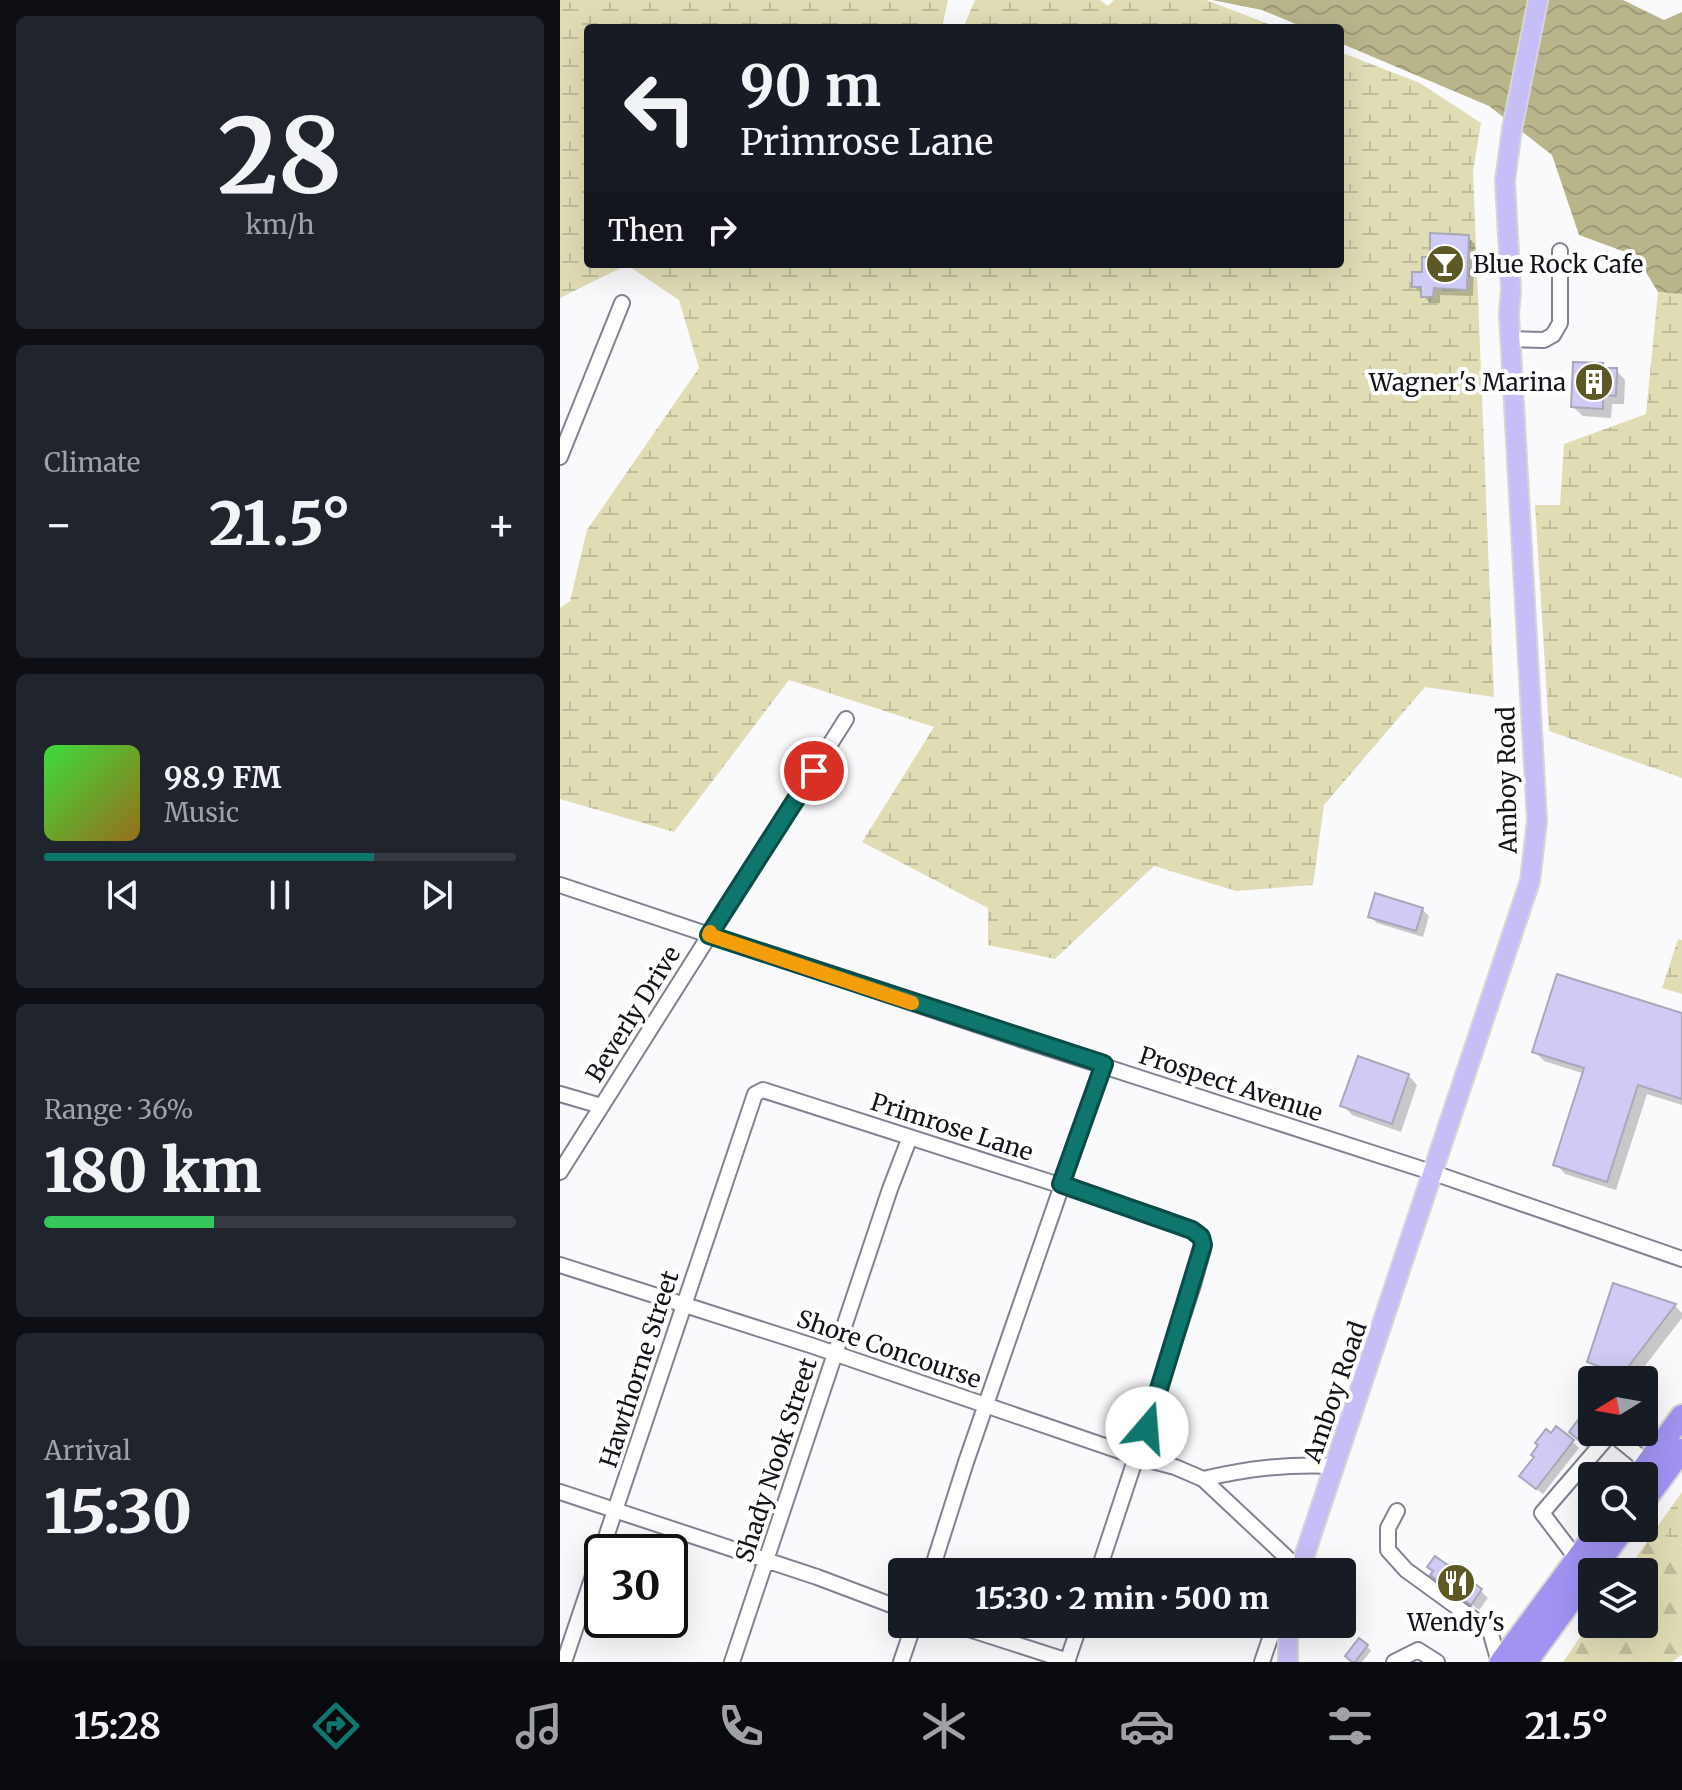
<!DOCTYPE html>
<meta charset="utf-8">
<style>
:root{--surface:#171b24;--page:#20242c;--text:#f1f3f6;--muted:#9ea1a6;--line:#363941;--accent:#0f766e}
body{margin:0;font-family:Merriweather,serif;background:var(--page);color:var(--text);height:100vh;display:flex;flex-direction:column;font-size:30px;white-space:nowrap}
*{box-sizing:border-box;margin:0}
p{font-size:26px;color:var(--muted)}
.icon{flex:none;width:44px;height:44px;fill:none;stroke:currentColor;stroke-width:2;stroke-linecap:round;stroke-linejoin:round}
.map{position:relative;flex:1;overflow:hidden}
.sheet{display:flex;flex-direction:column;gap:16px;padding:16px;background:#0d0f14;width:560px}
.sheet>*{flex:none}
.hud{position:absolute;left:24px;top:24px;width:760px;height:244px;border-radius:8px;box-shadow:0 8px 32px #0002;background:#171b24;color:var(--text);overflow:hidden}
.needle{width:52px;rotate:259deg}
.fabs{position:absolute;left:1018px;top:1366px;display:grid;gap:16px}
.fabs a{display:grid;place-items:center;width:80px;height:80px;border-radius:8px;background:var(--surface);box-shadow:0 8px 32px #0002;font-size:40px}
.speed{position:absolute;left:24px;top:1534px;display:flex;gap:16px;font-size:40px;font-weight:700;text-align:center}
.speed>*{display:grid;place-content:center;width:104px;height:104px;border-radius:50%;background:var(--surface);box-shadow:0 8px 32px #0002;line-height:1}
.speed .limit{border:4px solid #111;border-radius:12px;background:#fff;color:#111}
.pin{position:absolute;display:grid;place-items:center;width:68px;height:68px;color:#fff;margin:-34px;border:4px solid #fff;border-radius:50%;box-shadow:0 2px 8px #0007}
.me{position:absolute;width:88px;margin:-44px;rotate:18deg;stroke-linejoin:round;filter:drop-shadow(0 0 6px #0008)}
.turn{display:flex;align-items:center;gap:28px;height:168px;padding:0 24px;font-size:36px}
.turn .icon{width:104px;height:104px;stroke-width:2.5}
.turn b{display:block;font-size:56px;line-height:68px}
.then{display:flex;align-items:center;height:76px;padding:0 24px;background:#0003;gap:16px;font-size:30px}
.big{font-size:60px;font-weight:800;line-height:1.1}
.sheet .widget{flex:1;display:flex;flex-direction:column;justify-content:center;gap:12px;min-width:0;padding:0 28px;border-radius:12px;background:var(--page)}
.sheet .dial{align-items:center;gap:0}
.dial b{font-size:104px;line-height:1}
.song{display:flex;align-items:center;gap:24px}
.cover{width:96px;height:96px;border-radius:12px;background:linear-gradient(135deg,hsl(120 70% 55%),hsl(40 70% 35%))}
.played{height:8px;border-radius:4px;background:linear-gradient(90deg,var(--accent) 70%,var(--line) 70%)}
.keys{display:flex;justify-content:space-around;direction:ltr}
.heat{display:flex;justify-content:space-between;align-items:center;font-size:44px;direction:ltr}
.charge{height:12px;border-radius:6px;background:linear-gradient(90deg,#34c759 36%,var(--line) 0)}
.trip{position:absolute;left:328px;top:1558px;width:468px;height:80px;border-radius:8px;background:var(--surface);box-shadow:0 8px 32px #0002;font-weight:800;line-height:80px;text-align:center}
.tab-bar{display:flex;height:128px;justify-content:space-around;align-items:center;background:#090b0e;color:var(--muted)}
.tab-bar .icon{width:56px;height:56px}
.tab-bar .active{color:var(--accent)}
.tab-bar b{font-size:36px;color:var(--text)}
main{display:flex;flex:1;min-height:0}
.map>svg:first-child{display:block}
.forest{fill:url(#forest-firs)}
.wetland{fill:url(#wetland-marsh)}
.water{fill:url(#water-waves)}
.shadow{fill:#0003}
.building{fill:#cfcbf4;stroke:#a9a8b9;stroke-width:2}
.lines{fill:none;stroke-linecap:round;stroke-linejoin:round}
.minor-casing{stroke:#838293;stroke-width:18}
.major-casing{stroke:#d5d5d6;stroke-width:22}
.highway-casing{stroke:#d5d5d6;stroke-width:26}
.minor{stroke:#fff;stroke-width:14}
.major{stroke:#c7bef7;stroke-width:18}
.highway{stroke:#a193f2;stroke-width:22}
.route-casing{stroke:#0a4d48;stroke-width:20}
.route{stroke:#0f766e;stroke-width:14}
.slow{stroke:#f59e0b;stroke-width:14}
.labels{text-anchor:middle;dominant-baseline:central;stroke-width:8;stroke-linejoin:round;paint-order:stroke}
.poi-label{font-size:24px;fill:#14131a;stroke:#fff;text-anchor:start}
.street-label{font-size:24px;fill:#14131a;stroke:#fff}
</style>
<main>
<section class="sheet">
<div class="widget dial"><b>28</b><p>km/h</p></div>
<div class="widget"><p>Climate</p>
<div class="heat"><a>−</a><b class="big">21.5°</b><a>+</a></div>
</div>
<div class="widget">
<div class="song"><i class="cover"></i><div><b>98.9 FM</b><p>Music</p></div></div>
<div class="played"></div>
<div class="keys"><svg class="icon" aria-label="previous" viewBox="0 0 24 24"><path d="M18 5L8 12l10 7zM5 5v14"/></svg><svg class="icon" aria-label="pause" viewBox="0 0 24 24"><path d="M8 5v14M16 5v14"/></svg><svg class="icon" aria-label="next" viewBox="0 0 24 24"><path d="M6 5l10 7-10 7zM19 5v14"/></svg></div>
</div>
<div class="widget"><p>Range · 36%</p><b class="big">180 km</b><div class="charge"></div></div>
<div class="widget"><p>Arrival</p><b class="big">15:30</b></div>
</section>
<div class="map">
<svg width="1122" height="1662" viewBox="0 0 1122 1662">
<defs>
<pattern id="forest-firs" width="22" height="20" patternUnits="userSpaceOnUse" patternTransform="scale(2)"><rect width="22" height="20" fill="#e0ddb5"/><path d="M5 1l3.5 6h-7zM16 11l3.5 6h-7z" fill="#bfbd9b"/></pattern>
<pattern id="wetland-marsh" width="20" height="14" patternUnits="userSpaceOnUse" patternTransform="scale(2)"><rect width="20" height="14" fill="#e0ddb5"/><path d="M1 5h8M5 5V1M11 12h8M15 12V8" fill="none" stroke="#bfbd9b"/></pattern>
<pattern id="water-waves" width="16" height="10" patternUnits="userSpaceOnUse" patternTransform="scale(2)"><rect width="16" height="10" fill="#b8b58b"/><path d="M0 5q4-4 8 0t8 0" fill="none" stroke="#9d9b77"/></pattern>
</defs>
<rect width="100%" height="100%" fill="#fafafd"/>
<path class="forest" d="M1095 1530 1122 1545V1655L1112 1662H1003L1032 1620V1624H1084V1572H1066Z"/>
<path class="wetland" d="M0 0H388L382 28H28V264H780V52L860 83 921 123 913 171 934 697 865 687 764 805 753 885 676 891 594 866 495 959 428 945V908L302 842 374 727 229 680 114 832 0 799V608L10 601 27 530 139 368 119 300 67 265 0 298Z
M415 0H540L548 6 554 0H646L719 28H403Z
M1098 292 1122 294V778L989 731 975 505H1000L1004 444 1086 414Z
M1118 939 1122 940V994L1102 988Z
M1122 1492V1545L1095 1530Z"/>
<path class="water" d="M652 0H1063L1104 20 1122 12V294L1098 292 1076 256 1019 235 992 155 929 106 780 43V28H745L702 10Z"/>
<path class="shadow" d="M908 237 915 244 913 296 880 295V303H870L854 286 872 259Z
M1042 365 1047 370H1056L1065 380 1064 404H1052L1051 418 1023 416 1013 407Z
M862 909 869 916 863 937 817 923 810 916Z
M1122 1015V1105L1087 1094 1056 1190 1005 1174 996 1164 1025 1074 984 1061 974 1051Z
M848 1075 857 1085 841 1132 792 1115 783 1105Z
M1054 1286 1115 1306 1122 1313V1318L1074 1380H1064L1039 1371 1029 1361Z
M1032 1427V1432H1038L1045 1439 1034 1452 1018 1439Z
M1012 1441 1019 1448 983 1494 969 1483Z
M880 1582 921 1591 928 1598 919 1610Z
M807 1646 811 1651 802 1662H794Z"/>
<path class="building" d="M870 233 909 235 907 290 874 288 873 297H861V287H852V272H862V257H870Z
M1013 362 1043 363V368H1057L1056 396 1043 395V409L1011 407Z
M815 893 863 908 856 931 808 917Z
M997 974 1122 1013V1099L1078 1085 1047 1182 993 1165 1024 1068 972 1052Z
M798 1056 849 1074 832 1124 780 1106Z
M1053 1283 1116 1304 1062 1375 1027 1362Z
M1021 1416 1032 1424V1432H1039L1026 1446 1009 1432Z
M996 1426 1014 1440 976 1489 959 1476 974 1457 971 1455 978 1445 975 1443 986 1429 991 1433Z
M875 1556 922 1589 911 1605 870 1575 873 1571 867 1567Z
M799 1638 808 1645 795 1662H792L785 1656Z"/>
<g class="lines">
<g class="minor-casing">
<path id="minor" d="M951 339 984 340 993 335 1000 323V251
M0 457 62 303
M0 885 469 1042 874 1173 1122 1259
M0 1094 41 1106
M0 1172 286 719
M0 1265 253 1346 577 1457 615 1467 643 1479 740 1570
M643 1479C690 1468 727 1464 775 1466
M0 1492 257 1577 342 1609
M837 1511 828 1528V1550L846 1570 930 1631 939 1662
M1017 1559 982 1513 1051 1433 1088 1463
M371 1572 406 1462 544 1064
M393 1624 508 1661
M4 1662 195 1094 203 1090 599 1217 632 1230 641 1237 643 1249 633 1285 538 1572
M172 1662 330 1189 350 1137
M341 1662 354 1624
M507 1662 520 1624
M702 1662 715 1624
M834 1662 858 1650 877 1662"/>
</g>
<g class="major-casing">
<path id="major" d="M739 1572 970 881 977 821 949 314 951 290 945 181 952 129 978 0
M728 1624V1662"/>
</g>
<g class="highway-casing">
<path id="highway" d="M1078 1476 1122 1416
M1084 1501 1122 1450
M941 1662 1040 1528
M966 1662 1064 1528"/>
</g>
<use href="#minor" class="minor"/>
<use href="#major" class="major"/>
<use href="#highway" class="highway"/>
</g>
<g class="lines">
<g class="route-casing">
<path id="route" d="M254 771 149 935 544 1064 501 1184 632 1230 641 1237 643 1245 587 1428"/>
</g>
<use href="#route" class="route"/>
<path class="slow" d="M150 932 149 935 352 1003"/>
</g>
<defs>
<g id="bar-disc" transform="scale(2)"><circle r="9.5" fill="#5d5824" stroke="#fff"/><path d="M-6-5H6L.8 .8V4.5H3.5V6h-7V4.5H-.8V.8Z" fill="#fff"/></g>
<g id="building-disc" transform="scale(2)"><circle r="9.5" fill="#5d5824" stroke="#fff"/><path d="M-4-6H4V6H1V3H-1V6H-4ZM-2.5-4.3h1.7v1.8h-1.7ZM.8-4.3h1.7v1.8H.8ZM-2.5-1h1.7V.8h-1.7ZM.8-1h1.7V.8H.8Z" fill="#fff"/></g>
<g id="restaurant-disc" transform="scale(2)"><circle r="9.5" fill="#5d5824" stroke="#fff"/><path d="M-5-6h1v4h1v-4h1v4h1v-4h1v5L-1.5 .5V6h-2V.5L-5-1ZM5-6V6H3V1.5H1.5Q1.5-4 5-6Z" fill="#fff"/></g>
</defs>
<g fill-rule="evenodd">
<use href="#bar-disc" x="885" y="264"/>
<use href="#building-disc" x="1034" y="382"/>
<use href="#restaurant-disc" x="896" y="1583"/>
</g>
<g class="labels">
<g class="poi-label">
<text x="913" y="264">Blue Rock Cafe</text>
<text x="1006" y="382" text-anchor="end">Wagner's Marina</text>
<text x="896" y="1622" text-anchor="middle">Wendy's</text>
</g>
<g class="street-label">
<text transform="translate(947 780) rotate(-91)">Amboy Road</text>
<text transform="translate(73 1014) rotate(-58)">Beverly Drive</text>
<text transform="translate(671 1084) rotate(18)">Prospect Avenue</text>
<text transform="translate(392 1127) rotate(18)">Primrose Lane</text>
<text transform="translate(329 1349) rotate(19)">Shore Concourse</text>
<text transform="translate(79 1369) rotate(-72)">Hawthorne Street</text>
<text transform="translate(775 1392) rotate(-71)">Amboy Road</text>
<text transform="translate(216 1460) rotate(-72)">Shady Nook Street</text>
</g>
</g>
</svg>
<div class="fabs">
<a><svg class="needle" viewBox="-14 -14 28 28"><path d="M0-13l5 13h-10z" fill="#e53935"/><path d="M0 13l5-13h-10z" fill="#9ea1a6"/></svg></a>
<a><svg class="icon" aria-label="search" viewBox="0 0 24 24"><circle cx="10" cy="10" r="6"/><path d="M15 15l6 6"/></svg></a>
<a><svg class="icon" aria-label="layers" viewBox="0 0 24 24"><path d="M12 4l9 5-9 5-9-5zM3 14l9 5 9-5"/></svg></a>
</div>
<div class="speed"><div class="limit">30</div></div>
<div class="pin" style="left:254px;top:771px;background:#d93025"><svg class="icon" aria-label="arrive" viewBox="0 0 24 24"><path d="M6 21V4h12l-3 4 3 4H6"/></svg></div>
<svg class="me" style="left:587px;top:1428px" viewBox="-20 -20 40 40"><circle r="19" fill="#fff"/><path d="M0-13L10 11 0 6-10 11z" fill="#0f766e"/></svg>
<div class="trip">15:30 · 2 min · 500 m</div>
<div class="hud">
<div class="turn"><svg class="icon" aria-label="left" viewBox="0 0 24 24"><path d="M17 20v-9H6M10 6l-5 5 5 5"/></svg><div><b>90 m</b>Primrose Lane</div></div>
<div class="then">Then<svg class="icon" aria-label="right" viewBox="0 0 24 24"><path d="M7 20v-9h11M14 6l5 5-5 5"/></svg></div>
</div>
</div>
</main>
<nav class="tab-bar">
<b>15:28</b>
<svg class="icon active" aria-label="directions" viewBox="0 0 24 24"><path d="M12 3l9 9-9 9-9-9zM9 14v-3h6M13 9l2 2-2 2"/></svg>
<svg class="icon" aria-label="music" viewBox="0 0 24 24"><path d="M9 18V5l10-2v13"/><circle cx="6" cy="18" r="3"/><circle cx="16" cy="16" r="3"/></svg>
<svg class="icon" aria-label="phone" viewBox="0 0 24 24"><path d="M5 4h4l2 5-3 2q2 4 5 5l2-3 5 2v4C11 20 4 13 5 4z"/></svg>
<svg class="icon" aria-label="climate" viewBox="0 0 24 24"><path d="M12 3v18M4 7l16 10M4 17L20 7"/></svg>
<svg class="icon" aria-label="car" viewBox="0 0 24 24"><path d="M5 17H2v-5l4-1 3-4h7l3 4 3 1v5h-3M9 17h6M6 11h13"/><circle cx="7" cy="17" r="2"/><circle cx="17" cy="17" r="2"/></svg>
<svg class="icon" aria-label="filters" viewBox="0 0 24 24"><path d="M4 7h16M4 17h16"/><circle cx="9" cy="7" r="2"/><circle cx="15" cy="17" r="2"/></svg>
<b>21.5°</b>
</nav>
